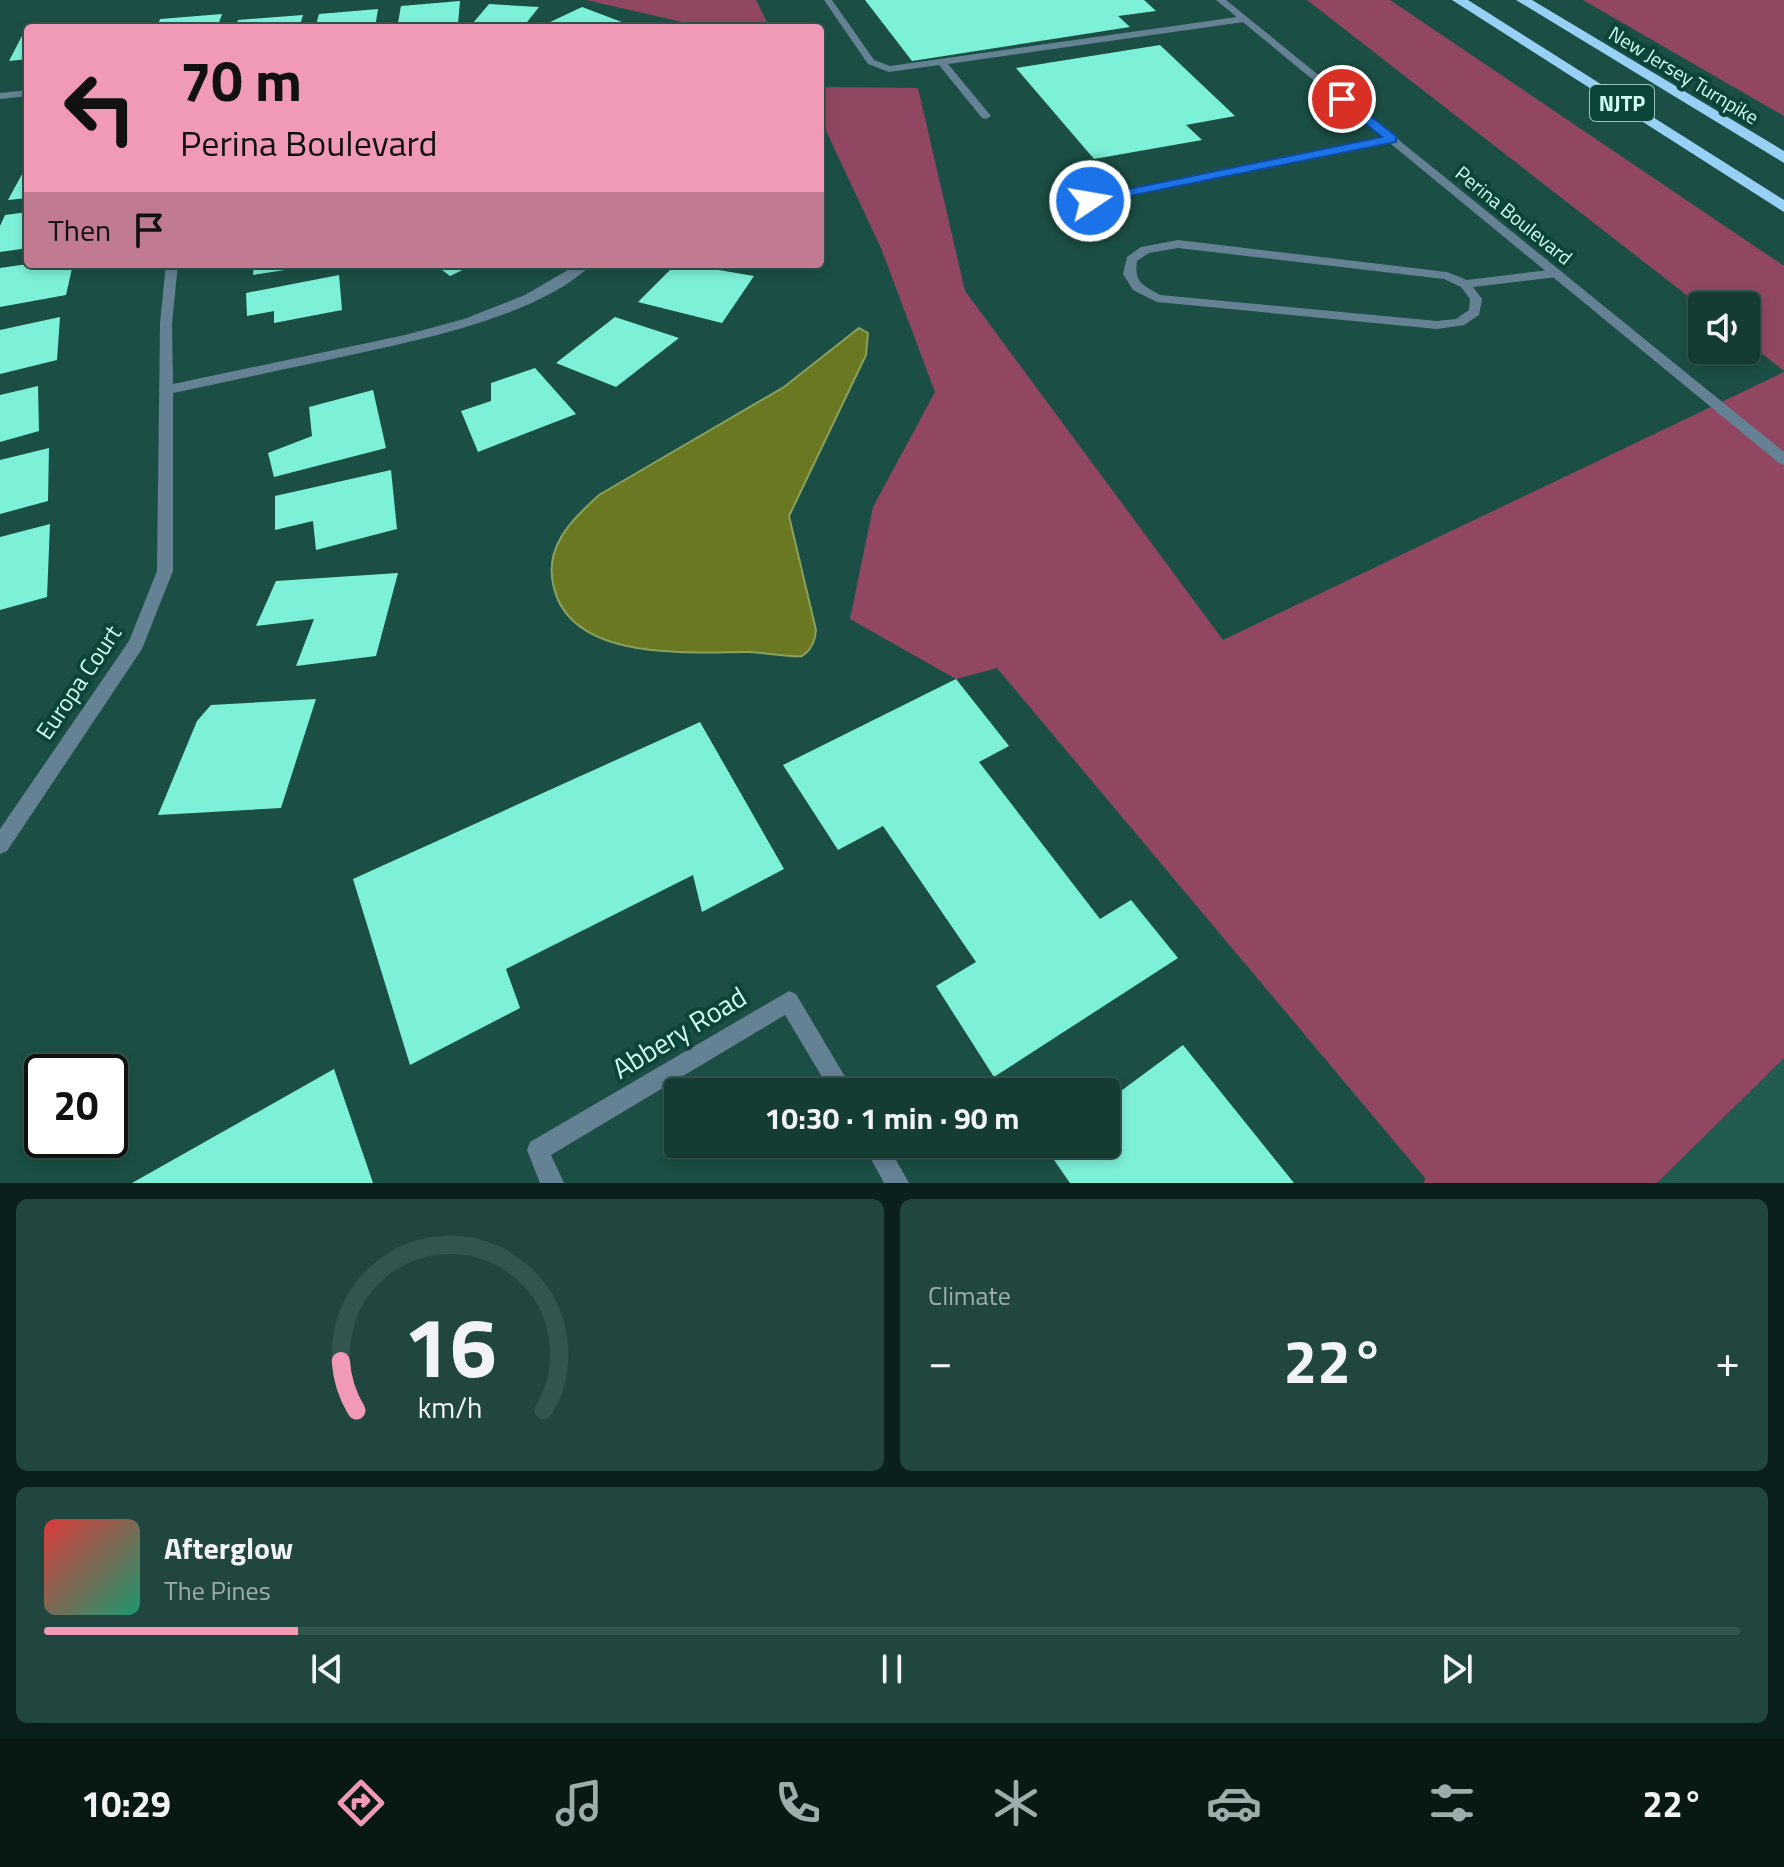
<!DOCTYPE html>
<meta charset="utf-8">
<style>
:root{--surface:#143b34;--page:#214640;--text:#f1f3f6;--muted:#9dadac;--line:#33554f;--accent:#f09ab7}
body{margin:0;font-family:"Titillium Web",sans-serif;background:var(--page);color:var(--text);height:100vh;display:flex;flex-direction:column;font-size:30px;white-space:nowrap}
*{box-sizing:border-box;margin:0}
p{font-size:26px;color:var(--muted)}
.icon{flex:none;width:44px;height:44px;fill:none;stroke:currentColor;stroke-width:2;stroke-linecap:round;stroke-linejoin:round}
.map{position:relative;height:1183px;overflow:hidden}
.side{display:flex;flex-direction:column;gap:16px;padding:16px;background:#0b201d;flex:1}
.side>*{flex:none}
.banner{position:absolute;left:24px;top:24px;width:800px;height:244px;border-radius:8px;box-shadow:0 4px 12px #0003,0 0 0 2px var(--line);background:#f09ab7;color:#111;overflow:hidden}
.tools{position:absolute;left:1688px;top:292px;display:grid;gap:16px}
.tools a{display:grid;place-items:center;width:72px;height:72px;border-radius:8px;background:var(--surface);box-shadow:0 4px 12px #0003,0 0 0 2px var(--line);font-size:40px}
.speed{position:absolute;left:24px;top:1054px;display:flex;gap:16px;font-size:40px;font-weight:700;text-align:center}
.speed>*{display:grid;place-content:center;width:104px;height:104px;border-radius:50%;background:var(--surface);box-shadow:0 4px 12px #0003,0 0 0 2px var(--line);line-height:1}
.speed .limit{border:4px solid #111;border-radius:12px;background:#fff;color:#111}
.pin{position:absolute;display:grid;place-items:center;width:68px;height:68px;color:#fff;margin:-34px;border:4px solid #fff;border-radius:50%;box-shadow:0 2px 8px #0007}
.me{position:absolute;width:88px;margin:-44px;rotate:78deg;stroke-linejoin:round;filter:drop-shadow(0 0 6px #0008)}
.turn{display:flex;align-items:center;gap:28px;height:168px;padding:0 24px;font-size:36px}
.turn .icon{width:104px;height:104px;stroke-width:2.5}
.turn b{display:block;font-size:56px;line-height:68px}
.then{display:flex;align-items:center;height:76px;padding:0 24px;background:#0003;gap:16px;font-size:30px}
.big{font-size:60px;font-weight:700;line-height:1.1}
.side .tile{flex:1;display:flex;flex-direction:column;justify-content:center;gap:12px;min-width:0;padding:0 28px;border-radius:12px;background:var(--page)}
.side .dial{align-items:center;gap:0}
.dial svg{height:208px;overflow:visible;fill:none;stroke:var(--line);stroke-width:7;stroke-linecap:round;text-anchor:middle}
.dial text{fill:var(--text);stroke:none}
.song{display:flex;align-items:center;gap:24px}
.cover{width:96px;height:96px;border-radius:12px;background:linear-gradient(135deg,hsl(0 70% 55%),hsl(160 70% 35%))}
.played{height:8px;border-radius:4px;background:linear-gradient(90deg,var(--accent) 15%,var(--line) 15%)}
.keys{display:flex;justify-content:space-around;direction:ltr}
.heat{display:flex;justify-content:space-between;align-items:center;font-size:44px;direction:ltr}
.side .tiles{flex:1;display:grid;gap:16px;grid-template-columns:1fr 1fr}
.tile:last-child{grid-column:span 2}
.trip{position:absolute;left:664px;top:1078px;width:456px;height:80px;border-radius:8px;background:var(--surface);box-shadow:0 4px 12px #0003,0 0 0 2px var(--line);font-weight:700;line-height:80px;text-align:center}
.tab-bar{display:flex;height:128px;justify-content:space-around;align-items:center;background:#081815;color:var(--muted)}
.tab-bar .icon{width:56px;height:56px}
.tab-bar .current{color:var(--accent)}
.tab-bar b{font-size:36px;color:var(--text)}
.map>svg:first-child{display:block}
.built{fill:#225c51}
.green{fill:#914762}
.water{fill:#6a7821;stroke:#89a05f;stroke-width:2}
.building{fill:#7df0d8}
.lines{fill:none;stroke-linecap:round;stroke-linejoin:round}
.lane{fill:#658194;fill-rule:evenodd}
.street{fill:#658194;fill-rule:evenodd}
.highway{fill:#99d0f5;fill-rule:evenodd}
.route{fill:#1a73e8;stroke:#114b97;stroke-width:2}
.labels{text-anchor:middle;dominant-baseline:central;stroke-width:8;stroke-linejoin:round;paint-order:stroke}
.far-street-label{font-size:20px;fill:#d0fdf1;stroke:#0d443a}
.shield{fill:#0d443a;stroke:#96c6ba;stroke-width:2}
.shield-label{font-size:22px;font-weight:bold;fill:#d0fdf1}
.street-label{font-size:24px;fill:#d0fdf1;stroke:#0d443a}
.near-street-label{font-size:28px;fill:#d0fdf1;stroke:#0d443a}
</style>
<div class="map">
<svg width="1784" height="1183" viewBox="0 0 1784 1183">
<rect width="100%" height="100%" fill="#1b4f45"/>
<path class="built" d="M1784 1058V1183H1657Z"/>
<path class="green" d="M586 0H756L770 28H708Z
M1307 0H1390L1784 266V371L1746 341V306L1702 307Z
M1583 0H1784V116Z
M820 87 918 88 965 291 1223 640 1784 372V1058L1657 1183H1424L1425 1178 997 668 956 679 850 619 873 507 935 392 881 248 820 118Z"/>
<path class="water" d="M859 328 868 333 866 355 789 516 816 630C815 641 812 650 802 656 798 658 758 652 748 652 690 652 572 662 554 588 543 547 571 521 599 495L784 387Z"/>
<path class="building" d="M865 0H1144L1156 11 1118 16 1130 27 912 61Z
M460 1 458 24 397 28 401 6Z
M489 4 539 7 524 26 473 23Z
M582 7 627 24 618 28H562L548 23Z
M378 9 375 28H315L319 14Z
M222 14 217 28H157L160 19Z
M303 15 299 28H235L238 20Z
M25 30H28V59L9 61Z
M1160 45 1235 116 1186 125 1202 140 1094 159 1016 68Z
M28 163V198L8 200Z
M28 212V248L0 252V226L5 215Z
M28 264H73L66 295 0 307V268Z
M254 264H311V266L253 275Z
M434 264H475L450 276Z
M676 264H683L754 276 722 323 638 302Z
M339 275 342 310 274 323V311L247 316 246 293Z
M60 317 57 360 0 374V330Z
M615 317 679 338 616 387 556 363Z
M535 368 576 414 478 452 461 411 491 401V383Z
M38 386 39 431 0 442V395Z
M373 390 386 448 274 477 268 453 312 436 309 407Z
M49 448 48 501 0 514V460Z
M391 470 397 529 316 550 313 521 275 530V496Z
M50 524 47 597 0 610V537Z
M398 573 376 656 296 666 314 619 256 626 276 581Z
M956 679 1009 746 979 762 1100 919 1131 900 1178 958 994 1077 936 986 976 962 883 826 838 850 783 765Z
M316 699 281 808 158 815 197 721 211 705Z
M700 722 784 869 702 912 693 875 506 969 520 1008 410 1065 353 879Z
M1183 1045 1294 1183H1070L1045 1147 1050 1144H1106V1102Z
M334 1069 373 1183H132Z"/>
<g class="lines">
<path class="lane" d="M824 0H832L874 60 890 66 1244 16 1249 19 1244 22 948 64 991 116 986 119 982 118 939 65 889 72 868 64Z
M1392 136 1396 137V141L1090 204 1084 201 1090 198Z
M1178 240 1447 272 1467 280 1557 269 1563 273 1557 277 1473 287 1482 299 1479 315 1464 325 1437 329 1157 302 1133 290 1123 274 1127 257 1141 247ZM1178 248 1444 279 1461 287 1470 299 1469 310 1456 319 1437 321 1160 295C1143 285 1134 283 1137 261L1149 253Z"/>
<path class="street" d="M1216 0H1226L1784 452V465L1779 463Z
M28 90V96L0 99V93Z
M166 264H178L172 323 173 384 405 335 464 319 525 295 578 264H592C536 320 399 344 323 361 273 371 223 383 173 393V571L142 649 7 851 0 854V829L129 641 157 571 160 323Z
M789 991 796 994 854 1092H831L785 1015 551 1155 564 1183H540L527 1150 530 1142Z
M863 1144H887L909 1183H884Z"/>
<path class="highway" d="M1452 0H1468L1784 200V212Z
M1516 0H1532L1784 151V163Z"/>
</g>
<path class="route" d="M1338 97H1346L1396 136V142L1090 204 1083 201 1090 197 1382 137 1338 102Z"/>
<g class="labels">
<g class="far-street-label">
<text transform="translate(1684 75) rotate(31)">New Jersey Turnpike</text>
<text transform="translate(1514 215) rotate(39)">Perina Boulevard</text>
</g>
<rect class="shield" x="1590" y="85" width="64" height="36" rx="6"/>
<g class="shield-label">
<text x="1622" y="103">NJTP</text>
</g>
<g class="street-label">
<text transform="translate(78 682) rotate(-56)">Europa Court</text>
</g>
<g class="near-street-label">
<text transform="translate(679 1032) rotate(-31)">Abbery Road</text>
</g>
</g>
</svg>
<div class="tools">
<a><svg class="icon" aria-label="sound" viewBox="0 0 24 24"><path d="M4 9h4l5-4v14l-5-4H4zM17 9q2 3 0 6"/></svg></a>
</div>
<div class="speed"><div class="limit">20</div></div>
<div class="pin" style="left:1342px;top:99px;background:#d93025"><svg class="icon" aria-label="arrive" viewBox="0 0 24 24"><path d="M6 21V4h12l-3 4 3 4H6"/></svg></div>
<svg class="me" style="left:1090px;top:201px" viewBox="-20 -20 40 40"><circle r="17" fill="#1a73e8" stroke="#fff" stroke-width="3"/><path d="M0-11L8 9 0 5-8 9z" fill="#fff"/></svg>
<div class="trip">10:30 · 1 min · 90 m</div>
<div class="banner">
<div class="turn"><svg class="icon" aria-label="left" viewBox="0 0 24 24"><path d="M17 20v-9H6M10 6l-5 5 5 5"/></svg><div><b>70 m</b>Perina Boulevard</div></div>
<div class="then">Then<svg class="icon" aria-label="arrive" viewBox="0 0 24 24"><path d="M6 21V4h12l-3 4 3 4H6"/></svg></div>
</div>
</div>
<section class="side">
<div class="tiles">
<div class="tile dial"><svg viewBox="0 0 100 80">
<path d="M14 69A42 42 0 1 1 86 69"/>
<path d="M14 69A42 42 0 0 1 8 50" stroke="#f09ab7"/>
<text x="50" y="56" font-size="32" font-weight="700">16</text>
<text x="50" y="72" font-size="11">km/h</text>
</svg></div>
<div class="tile"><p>Climate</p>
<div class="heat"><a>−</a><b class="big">22°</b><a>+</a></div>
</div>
<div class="tile">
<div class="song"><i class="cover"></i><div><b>Afterglow</b><p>The Pines</p></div></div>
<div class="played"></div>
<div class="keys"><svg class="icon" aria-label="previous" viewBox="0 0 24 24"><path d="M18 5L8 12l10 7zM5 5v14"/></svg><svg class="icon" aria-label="pause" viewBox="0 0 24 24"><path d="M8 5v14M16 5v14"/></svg><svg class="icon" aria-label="next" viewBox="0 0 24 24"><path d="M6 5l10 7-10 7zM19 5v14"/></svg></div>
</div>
</div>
</section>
<nav class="tab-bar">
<b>10:29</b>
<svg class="icon current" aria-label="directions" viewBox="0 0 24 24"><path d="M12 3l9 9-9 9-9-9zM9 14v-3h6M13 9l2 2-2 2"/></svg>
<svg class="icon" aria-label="music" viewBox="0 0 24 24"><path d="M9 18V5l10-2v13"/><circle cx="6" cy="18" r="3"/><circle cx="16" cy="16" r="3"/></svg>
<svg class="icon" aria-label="phone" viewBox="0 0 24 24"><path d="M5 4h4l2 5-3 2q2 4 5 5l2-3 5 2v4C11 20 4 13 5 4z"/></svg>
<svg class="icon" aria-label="climate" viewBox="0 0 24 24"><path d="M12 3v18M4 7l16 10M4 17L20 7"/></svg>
<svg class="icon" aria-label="car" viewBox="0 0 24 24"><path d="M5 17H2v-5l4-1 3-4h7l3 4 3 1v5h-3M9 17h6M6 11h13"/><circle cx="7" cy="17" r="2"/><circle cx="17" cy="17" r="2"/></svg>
<svg class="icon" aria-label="filters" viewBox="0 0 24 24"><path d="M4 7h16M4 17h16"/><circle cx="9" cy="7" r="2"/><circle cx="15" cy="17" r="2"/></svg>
<b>22°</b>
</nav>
